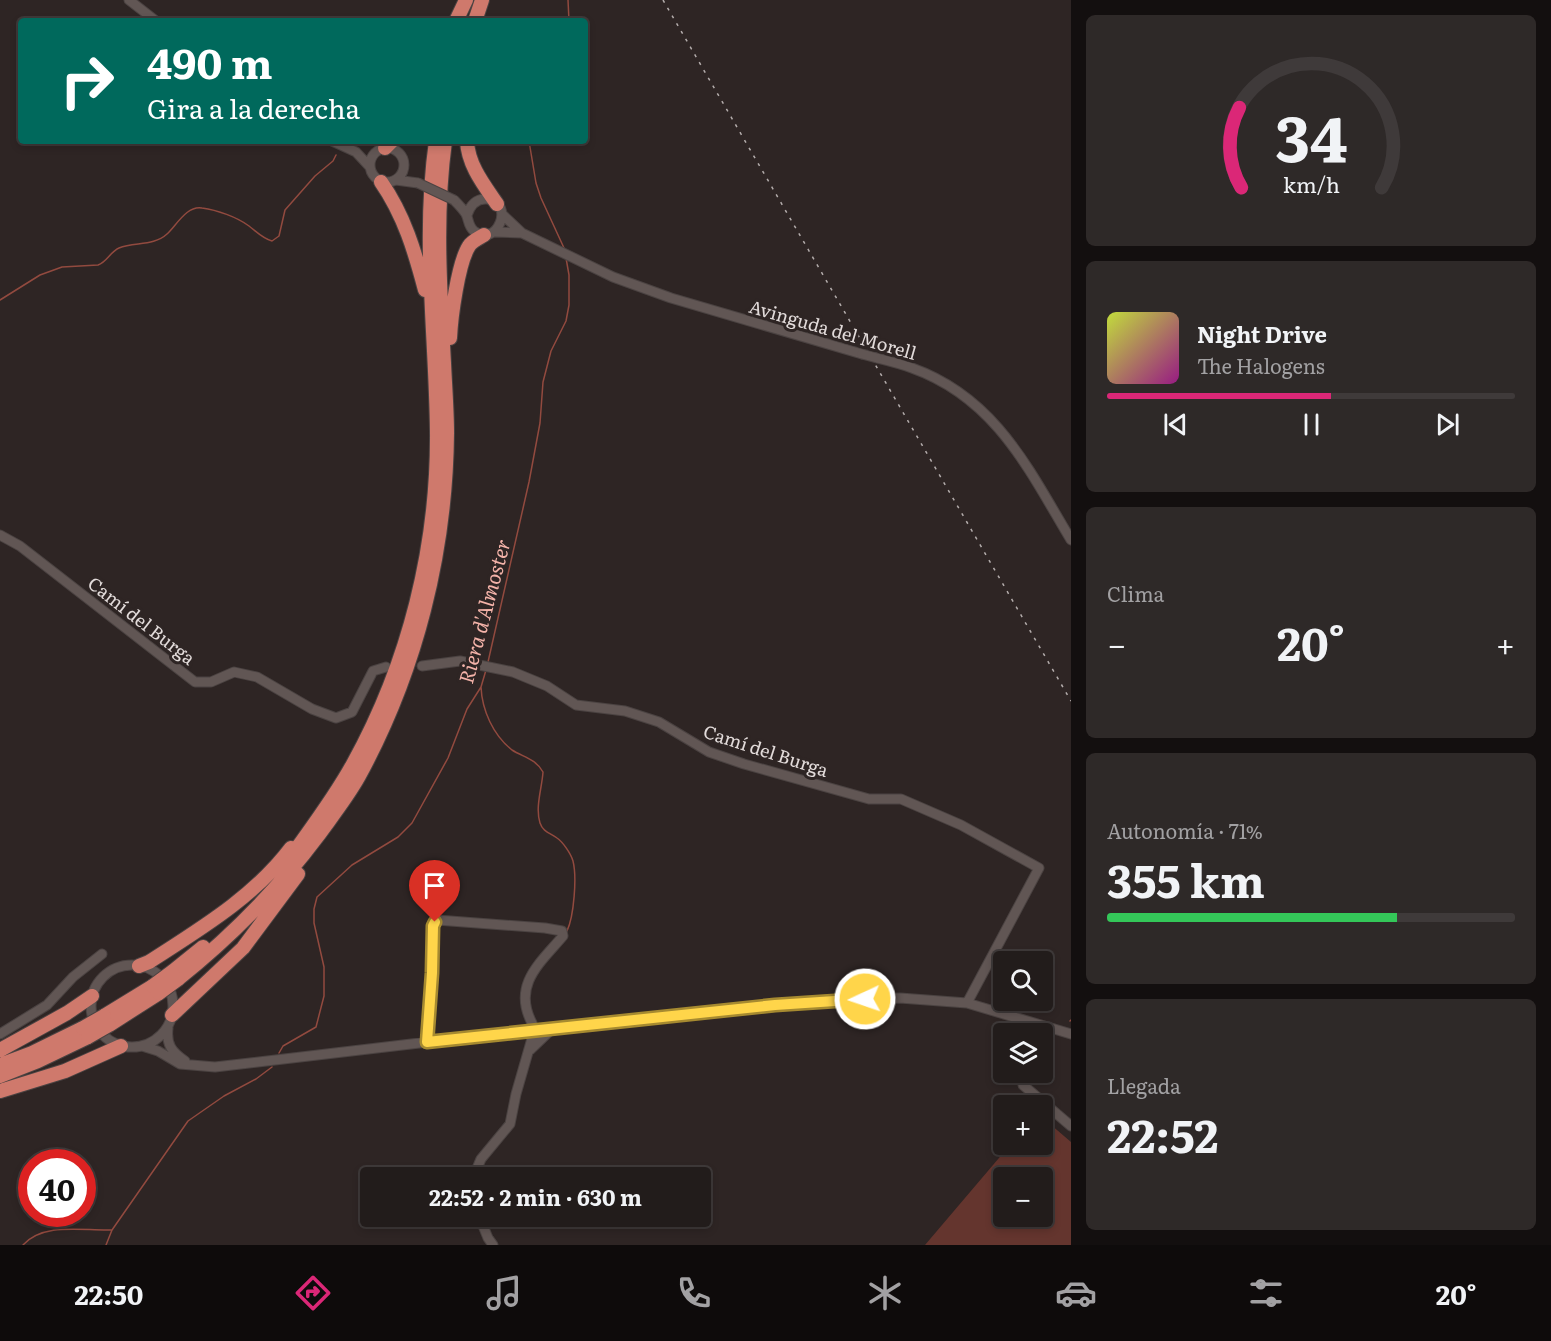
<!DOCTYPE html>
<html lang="es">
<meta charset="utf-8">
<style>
:root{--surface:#221c1b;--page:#2e2928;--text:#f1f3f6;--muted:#a2a1a3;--line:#3f3a3a;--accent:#db2777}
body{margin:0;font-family:Literata,serif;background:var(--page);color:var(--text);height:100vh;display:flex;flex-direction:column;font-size:22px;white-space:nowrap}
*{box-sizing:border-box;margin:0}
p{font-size:20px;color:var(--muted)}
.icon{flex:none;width:33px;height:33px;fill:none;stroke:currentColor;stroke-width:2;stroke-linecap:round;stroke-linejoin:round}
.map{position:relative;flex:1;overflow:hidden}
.side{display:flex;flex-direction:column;gap:15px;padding:15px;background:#130f0f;width:480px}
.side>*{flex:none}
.banner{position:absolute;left:18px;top:18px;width:570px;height:126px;border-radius:6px;box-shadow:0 3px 9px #0003,0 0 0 2px var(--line);background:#00695c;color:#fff;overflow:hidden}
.buttons{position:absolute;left:993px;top:951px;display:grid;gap:12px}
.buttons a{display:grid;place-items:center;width:60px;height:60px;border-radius:6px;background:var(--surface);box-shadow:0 3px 9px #0003,0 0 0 2px var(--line);font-size:30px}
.speed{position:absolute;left:18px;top:1149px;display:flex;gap:12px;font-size:30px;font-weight:700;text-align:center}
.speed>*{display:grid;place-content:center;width:78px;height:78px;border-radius:50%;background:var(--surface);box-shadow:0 3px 9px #0003,0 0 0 2px var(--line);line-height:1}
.speed .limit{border:9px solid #d22;background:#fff;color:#111}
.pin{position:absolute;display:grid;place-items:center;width:51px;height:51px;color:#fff;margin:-62px -26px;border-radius:50% 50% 50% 0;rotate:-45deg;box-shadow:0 0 6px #0007}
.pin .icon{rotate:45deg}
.me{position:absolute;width:66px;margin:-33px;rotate:267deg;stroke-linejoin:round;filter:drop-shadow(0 0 4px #0008)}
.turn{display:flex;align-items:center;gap:21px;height:126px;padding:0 30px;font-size:27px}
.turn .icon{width:78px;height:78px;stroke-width:2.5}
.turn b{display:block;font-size:42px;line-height:51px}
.big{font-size:45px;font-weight:700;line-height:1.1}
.side .card{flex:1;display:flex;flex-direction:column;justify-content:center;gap:9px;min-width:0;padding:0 21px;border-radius:9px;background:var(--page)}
.side .dial{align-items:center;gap:0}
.dial svg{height:156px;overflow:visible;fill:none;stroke:var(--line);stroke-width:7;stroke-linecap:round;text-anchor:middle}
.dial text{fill:var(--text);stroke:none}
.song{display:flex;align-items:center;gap:18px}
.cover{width:72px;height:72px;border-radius:9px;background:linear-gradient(135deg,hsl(70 70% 55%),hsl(310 70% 35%))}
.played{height:6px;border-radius:3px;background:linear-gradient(90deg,var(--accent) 55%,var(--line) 55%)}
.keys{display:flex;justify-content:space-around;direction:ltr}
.heat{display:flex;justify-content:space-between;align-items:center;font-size:33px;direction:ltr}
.charge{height:9px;border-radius:4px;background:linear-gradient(90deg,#34c759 71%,var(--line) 0)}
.trip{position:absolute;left:360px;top:1167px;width:351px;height:60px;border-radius:6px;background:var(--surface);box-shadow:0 3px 9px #0003,0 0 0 2px var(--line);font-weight:700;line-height:60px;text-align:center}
.tab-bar{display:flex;height:96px;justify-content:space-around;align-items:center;background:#0e0b0b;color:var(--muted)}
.tab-bar .icon{width:42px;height:42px}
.tab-bar .selected{color:var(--accent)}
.tab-bar b{font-size:27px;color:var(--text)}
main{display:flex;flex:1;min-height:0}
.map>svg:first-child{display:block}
.green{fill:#64352e;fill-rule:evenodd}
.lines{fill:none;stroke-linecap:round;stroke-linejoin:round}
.stream{stroke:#924a3f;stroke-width:1.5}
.minor-casing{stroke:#4b4342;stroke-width:11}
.highway-casing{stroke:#4b4342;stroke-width:16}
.minor{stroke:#615654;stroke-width:9}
.highway{stroke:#cf796c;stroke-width:14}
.rail{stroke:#b4adac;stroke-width:1.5;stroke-dasharray:3 6;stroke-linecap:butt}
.minor-bridge-casing{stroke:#4b4342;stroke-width:11;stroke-linecap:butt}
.highway-bridge-casing{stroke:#4b4342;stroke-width:16;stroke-linecap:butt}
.minor-bridge{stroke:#615654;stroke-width:9}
.highway-bridge{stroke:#cf796c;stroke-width:14}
.route-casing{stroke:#a68a30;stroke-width:15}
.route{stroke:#ffd54a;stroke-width:10}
.labels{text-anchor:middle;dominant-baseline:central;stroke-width:6;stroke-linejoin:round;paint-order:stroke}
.street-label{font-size:18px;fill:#e2dbda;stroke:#2e2524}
.water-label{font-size:20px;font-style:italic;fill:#f4b3a9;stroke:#2e2524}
</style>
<main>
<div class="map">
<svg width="1071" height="1245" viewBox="0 0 1071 1245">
<rect width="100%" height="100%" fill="#2e2524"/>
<path class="green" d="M1043 1118 1071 1142V1245H925L1010 1145 1042 1144ZM1004 1178H1042V1216H1004Z"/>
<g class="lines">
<path class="stream" d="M568 0 569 21
M529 141 536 183 541 198 564 248
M0 300 40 275 62 267 98 265C107 262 110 252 119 248 135 242 154 246 167 234 176 226 187 205 202 208 217 210 237 217 249 226 257 232 262 238 272 241L279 236 285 210 315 176 333 161 336 155
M488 662 529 482 540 423 543 382 551 351 566 321 569 305V275L566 258
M481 687C482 710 493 735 512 750 523 757 536 759 543 772 542 788 535 807 540 823 543 832 550 833 557 838 563 842 571 854 573 861 577 877 574 916 567 931
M1070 1021 1071 1020
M279 1053 283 1046 316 1027 324 996V967L314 923V909L317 897 352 865 398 837 412 823 448 758 467 709 481 687 486 670
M23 1245C44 1222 83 1231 111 1230
M106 1245 112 1230 188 1121 224 1096 256 1079 272 1067"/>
<g class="minor-casing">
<path id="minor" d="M129 0 156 21
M332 141 356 152 369 166
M370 165a17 17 0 1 1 34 0a17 17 0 1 1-34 0Z
M396 180 418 183
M454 200C458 204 463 209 466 214 469 220 468 226 474 231 497 249 516 202 487 199 476 198 470 206 467 215
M503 215 522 233 613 277 671 298 862 354
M495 232 522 233
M877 358C889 361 901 364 912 368 996 398 1029 470 1071 540
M0 535 20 546 195 682H211L234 672 257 677 312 709 336 718 352 712 373 671 386 667
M422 666 460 661 513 672 547 686 576 705 625 711 659 722 709 752 744 764 869 799H901L961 825 1039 868 967 1003
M91 1006a41 41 0 1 1 82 0a41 41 0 1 1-82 0Z
M168 1028C166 1045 172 1052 185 1061
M0 1034 47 1005 73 977 102 954
M427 1042 432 973 433 926 437 920 545 928 562 931 563 936C540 963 512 985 532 1023
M142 1046 158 1051 180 1064 215 1067 496 1034 775 1005 851 999 900 998 967 1003 1071 1034
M530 1050 553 1028
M1023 1085 1071 1126
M473 1178 481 1159 510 1124 516 1094 533 1035
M479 1216 488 1238 493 1245"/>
</g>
<g class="highway-casing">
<path id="highway" d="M456 21 466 0
M475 21 482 0
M467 141C468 165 484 185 497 204
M385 148 392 141
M381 182C404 215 415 252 425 290
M450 338C451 317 458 263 469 246 472 241 479 238 484 235
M290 858C312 827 335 797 353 764 409 663 438 546 437 432 436 335 422 238 436 141
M139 966 149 962C200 929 254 897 291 848
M172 972 203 947
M178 979C232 936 279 888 320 833 333 815 348 796 359 776 416 671 446 552 447 433 447 410 445 386 444 363 440 290 435 214 445 141
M172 1015 243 948 298 874
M104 1016 153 986
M109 1025 159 993
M0 1050 67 1013 92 996
M0 1065 32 1053 83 1028
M0 1076 38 1061 88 1037
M0 1091 65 1071 121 1046"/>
</g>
<use href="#minor" class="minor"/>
<use href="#highway" class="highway"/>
<path class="rail" d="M663 0 1071 701"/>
<g class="minor-bridge-casing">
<path id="minor-bridge" d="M418 183 454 200
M862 354 877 358"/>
</g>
<g class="highway-bridge-casing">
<path id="highway-bridge" d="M153 986 172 972
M159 993 178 979
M83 1028 104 1016
M88 1037 109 1025"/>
</g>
<use href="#minor-bridge" class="minor-bridge"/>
<use href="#highway-bridge" class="highway-bridge"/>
</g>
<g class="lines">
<g class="route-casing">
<path id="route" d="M435 922 433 926 432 973 427 1042 775 1005 865 999"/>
</g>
<use href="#route" class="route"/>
</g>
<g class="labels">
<g class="street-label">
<text transform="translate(833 329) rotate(16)">Avinguda del Morell</text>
<text transform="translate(142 620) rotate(38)">Camí del Burga</text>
<text transform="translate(766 750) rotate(18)">Camí del Burga</text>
</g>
<g class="water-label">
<text transform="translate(483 611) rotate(-75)">Riera d'Almoster</text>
</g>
</g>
</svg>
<div class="buttons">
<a><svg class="icon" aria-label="search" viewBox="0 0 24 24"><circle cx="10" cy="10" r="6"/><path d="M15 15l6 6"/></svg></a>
<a><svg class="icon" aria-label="layers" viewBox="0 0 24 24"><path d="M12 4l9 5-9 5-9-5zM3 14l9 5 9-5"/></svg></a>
<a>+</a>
<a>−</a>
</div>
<div class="speed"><div class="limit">40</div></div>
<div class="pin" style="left:435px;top:922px;background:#d93025"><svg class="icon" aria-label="arrive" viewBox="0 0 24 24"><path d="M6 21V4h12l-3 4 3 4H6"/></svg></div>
<svg class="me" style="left:865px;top:999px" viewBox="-20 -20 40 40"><circle r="17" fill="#ffd54a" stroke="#fff" stroke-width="3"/><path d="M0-11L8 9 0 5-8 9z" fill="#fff"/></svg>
<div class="trip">22:52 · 2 min · 630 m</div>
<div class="banner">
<div class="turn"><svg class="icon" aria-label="right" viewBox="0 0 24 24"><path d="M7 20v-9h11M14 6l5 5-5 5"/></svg><div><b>490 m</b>Gira a la derecha</div></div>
</div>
</div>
<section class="side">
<div class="card dial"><svg viewBox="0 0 100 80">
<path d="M14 69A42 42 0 1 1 86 69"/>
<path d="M14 69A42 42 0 0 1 13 28" stroke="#db2777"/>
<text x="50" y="56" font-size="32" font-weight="700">34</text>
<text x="50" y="72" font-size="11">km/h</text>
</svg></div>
<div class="card">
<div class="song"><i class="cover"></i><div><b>Night Drive</b><p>The Halogens</p></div></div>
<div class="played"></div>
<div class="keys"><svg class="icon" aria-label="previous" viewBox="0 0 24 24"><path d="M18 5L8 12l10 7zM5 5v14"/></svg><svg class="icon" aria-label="pause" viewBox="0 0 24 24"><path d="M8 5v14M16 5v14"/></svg><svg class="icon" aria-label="next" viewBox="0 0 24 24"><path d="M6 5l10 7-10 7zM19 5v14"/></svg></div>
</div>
<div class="card"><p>Clima</p>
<div class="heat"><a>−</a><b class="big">20°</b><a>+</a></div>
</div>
<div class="card"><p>Autonomía · 71%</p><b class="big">355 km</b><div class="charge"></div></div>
<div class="card"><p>Llegada</p><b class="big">22:52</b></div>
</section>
</main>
<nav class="tab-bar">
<b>22:50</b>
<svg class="icon selected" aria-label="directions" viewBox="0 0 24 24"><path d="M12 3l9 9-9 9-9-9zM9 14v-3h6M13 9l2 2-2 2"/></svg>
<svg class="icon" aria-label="music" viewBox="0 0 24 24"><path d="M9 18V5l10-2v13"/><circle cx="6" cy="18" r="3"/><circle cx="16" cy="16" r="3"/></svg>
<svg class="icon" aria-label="phone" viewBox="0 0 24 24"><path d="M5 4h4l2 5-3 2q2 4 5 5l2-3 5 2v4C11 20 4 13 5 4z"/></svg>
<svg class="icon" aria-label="climate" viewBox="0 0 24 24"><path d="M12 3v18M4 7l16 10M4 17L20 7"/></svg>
<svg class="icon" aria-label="car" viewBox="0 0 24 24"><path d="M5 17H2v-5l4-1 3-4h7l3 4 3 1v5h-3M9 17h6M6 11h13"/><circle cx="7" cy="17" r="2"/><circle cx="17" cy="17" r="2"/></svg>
<svg class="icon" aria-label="filters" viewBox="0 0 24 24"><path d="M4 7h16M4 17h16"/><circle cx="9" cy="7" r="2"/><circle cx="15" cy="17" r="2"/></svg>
<b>20°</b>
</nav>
